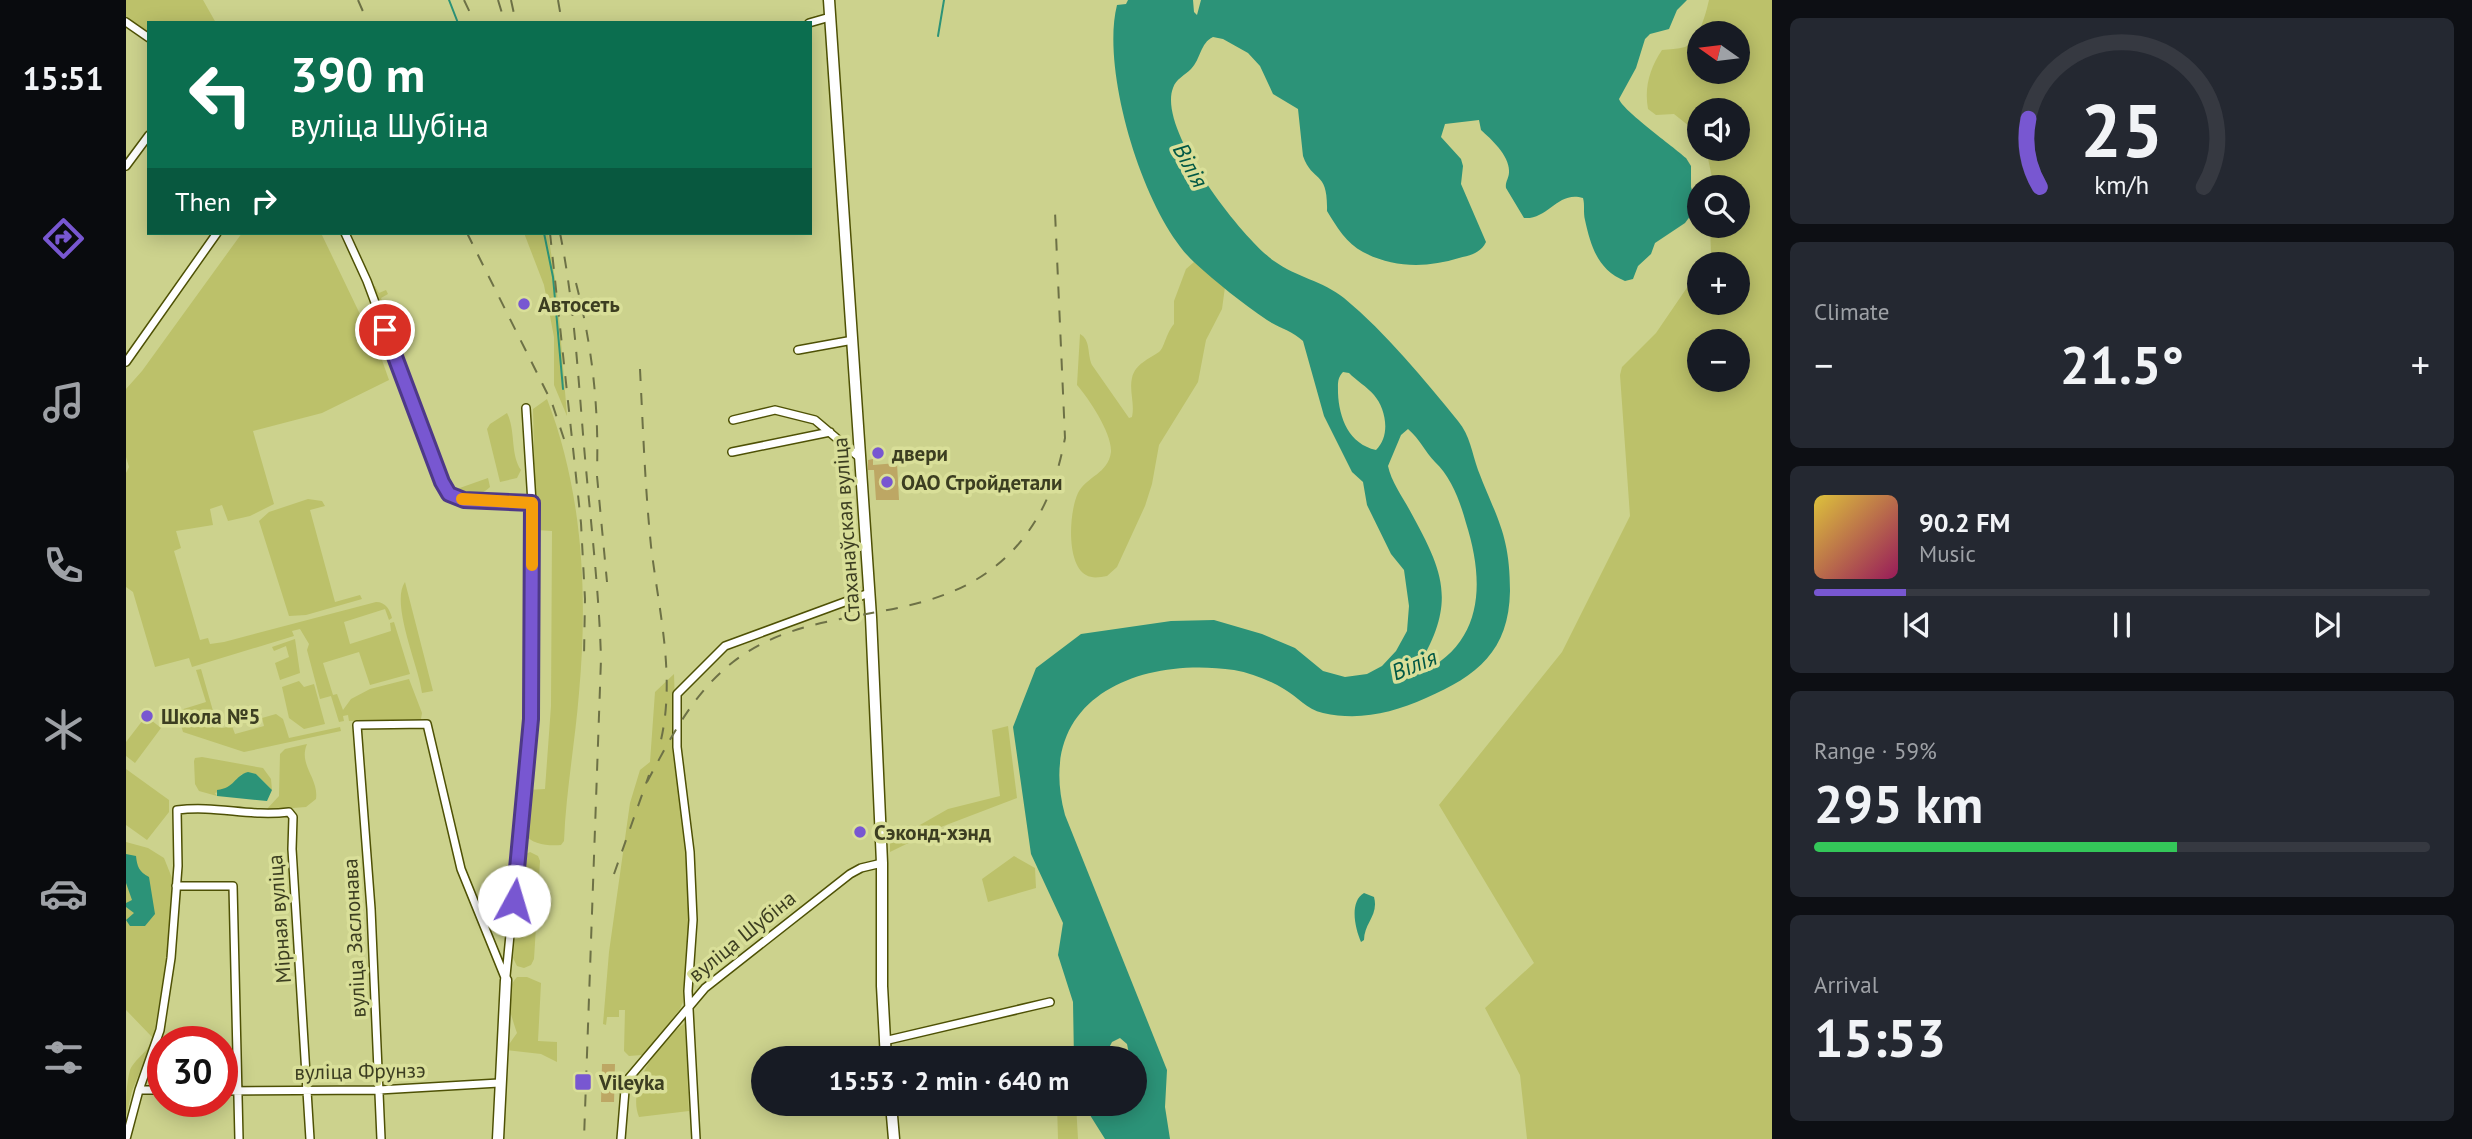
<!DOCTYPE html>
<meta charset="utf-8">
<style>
:root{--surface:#171b24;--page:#242831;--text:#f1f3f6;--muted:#9ea1a6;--line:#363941;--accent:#7857d1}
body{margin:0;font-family:"PT Sans",sans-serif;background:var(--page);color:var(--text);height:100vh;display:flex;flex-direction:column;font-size:26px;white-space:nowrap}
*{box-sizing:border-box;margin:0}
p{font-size:23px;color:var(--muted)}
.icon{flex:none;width:38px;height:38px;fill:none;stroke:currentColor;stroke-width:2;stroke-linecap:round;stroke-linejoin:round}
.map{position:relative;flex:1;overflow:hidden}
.details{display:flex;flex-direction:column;gap:18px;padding:18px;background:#0d0f14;width:700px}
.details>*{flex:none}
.banner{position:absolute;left:21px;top:21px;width:665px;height:214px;border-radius:0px;box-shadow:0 4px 18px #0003;background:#0b6e4f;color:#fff;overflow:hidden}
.needle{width:46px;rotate:284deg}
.controls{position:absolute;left:1561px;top:21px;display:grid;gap:14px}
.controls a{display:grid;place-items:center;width:63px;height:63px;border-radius:50%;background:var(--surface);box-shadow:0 4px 18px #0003;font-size:35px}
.speed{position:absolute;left:21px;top:1026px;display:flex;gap:14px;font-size:35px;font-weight:700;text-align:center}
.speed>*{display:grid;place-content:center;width:91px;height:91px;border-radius:50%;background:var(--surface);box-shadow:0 4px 18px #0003;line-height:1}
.speed .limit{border:10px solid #d22;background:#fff;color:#111}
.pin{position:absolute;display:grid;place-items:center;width:60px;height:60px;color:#fff;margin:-30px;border:4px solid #fff;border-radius:50%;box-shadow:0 2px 7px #0007}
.me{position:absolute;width:77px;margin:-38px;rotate:6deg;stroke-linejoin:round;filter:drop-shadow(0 0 5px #0008)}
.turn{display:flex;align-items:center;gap:24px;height:147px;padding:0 28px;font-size:32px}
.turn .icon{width:91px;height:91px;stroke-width:2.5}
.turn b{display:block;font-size:49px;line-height:60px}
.then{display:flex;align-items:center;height:66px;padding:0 28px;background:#0003;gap:14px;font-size:26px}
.big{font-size:52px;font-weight:600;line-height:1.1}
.details .widget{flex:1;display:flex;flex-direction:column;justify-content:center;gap:10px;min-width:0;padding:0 24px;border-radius:10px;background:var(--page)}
.details .dial{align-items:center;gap:0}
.dial svg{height:182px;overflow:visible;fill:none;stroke:var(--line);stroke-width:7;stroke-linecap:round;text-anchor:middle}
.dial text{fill:var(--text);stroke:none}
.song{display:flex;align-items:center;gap:21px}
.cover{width:84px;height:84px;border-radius:10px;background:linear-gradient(135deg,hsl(50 70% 55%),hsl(330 70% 35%))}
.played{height:7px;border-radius:4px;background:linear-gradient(90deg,var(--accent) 15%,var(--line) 15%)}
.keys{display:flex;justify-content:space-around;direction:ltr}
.heat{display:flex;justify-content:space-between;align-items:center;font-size:38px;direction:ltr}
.charge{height:10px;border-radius:5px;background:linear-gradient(90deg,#34c759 59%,var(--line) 0)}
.trip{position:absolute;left:625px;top:1046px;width:396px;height:70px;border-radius:35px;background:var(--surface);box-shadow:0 4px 18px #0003;font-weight:600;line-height:70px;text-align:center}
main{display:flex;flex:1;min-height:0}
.dock{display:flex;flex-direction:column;width:126px;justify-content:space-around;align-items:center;background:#090b0e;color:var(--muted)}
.dock .icon{width:49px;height:49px}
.dock .active{color:var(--accent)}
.dock b{font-size:32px;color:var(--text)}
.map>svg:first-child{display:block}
.green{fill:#bcc16a;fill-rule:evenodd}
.water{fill:#2c9378;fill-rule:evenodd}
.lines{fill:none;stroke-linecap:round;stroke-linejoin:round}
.stream{stroke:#2c9378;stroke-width:2}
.building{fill:#bda764}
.street-casing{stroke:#4e5105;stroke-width:10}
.secondary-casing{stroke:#4e5105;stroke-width:13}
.street{stroke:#fff;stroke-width:7}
.secondary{stroke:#fff;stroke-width:10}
.rail{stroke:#6d7146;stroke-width:2;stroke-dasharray:12 12;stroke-linecap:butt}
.route-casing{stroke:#4e3988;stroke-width:18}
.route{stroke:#7857d1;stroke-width:12}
.slow{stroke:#f59e0b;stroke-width:12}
.poi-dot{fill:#7857d1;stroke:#d9df99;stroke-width:2.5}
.labels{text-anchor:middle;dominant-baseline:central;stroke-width:7;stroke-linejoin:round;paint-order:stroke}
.poi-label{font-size:21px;font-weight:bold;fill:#3c3e21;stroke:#d9df99;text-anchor:start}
.street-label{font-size:21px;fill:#3c3e21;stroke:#d9df99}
.water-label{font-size:23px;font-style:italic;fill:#005845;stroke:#d9df99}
</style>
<main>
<nav class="dock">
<b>15:51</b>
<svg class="icon active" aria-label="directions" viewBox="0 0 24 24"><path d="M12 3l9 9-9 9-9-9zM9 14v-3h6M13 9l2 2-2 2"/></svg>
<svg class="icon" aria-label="music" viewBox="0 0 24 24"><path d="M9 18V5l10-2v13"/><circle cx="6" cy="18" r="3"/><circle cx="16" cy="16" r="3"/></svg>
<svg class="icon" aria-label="phone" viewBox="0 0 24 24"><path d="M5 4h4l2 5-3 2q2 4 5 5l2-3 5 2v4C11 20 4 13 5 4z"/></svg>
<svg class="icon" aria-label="climate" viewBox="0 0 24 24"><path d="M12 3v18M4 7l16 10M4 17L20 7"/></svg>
<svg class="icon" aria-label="car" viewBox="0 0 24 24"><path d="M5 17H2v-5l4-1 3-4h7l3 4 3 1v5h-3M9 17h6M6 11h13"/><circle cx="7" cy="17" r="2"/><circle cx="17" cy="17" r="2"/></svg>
<svg class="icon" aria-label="filters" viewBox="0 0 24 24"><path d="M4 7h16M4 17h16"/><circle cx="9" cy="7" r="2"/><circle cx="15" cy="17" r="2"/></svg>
</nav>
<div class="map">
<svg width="1646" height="1139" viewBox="0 0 1646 1139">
<rect width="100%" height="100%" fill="#ccd28d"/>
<path class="green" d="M0 0H77L90 23H23V34L0 19Z
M1583 0H1646V1139H1401L1394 1075 1359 1008 1408 963 1313 805 1436 652 1504 516 1494 375 1496 367 1530 333 1573 270V303H1612V264H1577L1585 253 1584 226H1612V187H1588L1580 149H1612V110H1573V134L1548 114 1530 115 1522 109C1518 87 1524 68 1536 50 1543 49 1552 49 1559 47 1573 41 1580 13 1583 0ZM1573 33H1612V72H1573ZM1573 341H1612V380H1573Z
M116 233H195L256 360 263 380 196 413 127 431 148 504 124 516 102 521 96 505 84 509 87 525 50 531 55 548 48 551 74 640 82 638 84 644 98 642 250 602C260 602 264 610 266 618L263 620 259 609 218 622 224 644 265 631 264 623 268 622 284 674 244 685 233 652 197 663 207 695 211 694 217 710 225 699 244 689 283 679 296 713 295 719 223 721 222 715 217 716 218 721 213 722 205 696 194 699 181 650 183 644 174 629 166 631 168 636 66 667 63 658 29 667 7 592 0 587V473L3 467 0 457V389L16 371Z
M398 233H422L431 292 441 416 428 385V337L418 285Z
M1068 262 1099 287 1096 309 1080 340 1072 382 1033 445 1026 484 1019 506 991 567 981 576C974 577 967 579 960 575 940 564 943 512 952 493 961 476 982 474 985 452 986 433 963 399 951 385L954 334C965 340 961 354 966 365L1003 418 1006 417C1009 404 1003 391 1006 378 1009 364 1023 359 1033 352 1038 349 1040 333 1048 324V301L1060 269Z
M249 286 253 293 260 290 262 294 255 298 328 490 362 478 364 487C353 498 332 500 321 486L246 287Z
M421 399C457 492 462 595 453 693 449 743 440 791 438 841L435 845C423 846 405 845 398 833L402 790 419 789 425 706 426 531 410 530 407 409Z
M381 413C390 431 384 454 395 470L391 478 374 482 361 429 364 424Z
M182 499 196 501 199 506 184 510 209 602 234 595 236 599 180 615 163 616 133 521 143 512Z
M279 582 307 691 296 693C293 667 264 603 279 582Z
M169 639 174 673 154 680 149 663 163 657 160 646 148 651 146 647Z
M75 669 91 725 96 728 106 726 109 734 138 726 136 718 150 714 157 719 163 738 214 727 215 731 118 752 57 732 51 711 80 702 70 670Z
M548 674 550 735 547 753 561 855 564 921 557 1002 554 1009 521 1051 516 1055 503 1056 498 1051 499 1010H493V1017H481L480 1025 477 1024 483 952 504 803 514 770 524 762 529 692Z
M173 681 178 687 188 684 199 724 178 729 163 718 156 687Z
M20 716 35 728 9 763 0 756V742Z
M882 726 891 798 815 827 764 852V842L822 809 874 796 866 730Z
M181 744C172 765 193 778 190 799L180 807 140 810 153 796 154 754 159 749Z
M76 757 137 768 145 779 146 790 130 774H116L102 789 89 793 91 796 73 791 69 784 68 761 69 758Z
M0 769 43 800V812L21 840 0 825Z
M0 842 22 848 38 858 46 878 41 955 27 1040 6 1091 0 1117C0 1102 0 1084 4 1070 9 1058 25 1051 26 1037L0 1010Z
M404 852 412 856 414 861 408 959 405 965 398 968 391 966 387 958 396 856Z
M888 856 909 868 910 888 862 902 856 879Z
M391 977H401L415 983 412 1041 431 1042V1062L415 1054 379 1050 391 1033C385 1015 376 993 391 977Z
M559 1023 563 1111 513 1117C500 1085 534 1041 559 1023Z
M931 1104H950L952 1139H932Z"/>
<path class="water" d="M1002 0H1067L1068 12 1071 15 1075 0H1561L1551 10 1543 29 1524 34 1519 39 1510 68 1493 99C1496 110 1548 147 1560 158L1565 166V187L1571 207 1559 223 1529 243 1525 254 1512 266 1507 279 1499 281C1472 270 1465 247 1459 220 1457 212 1459 205 1457 198 1432 190 1422 220 1398 218L1380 188C1379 182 1383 178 1383 172 1384 156 1365 139 1355 130L1353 120 1319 124 1315 137 1335 159 1337 166 1335 184 1360 242C1354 254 1344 255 1333 258 1301 268 1267 268 1237 252 1221 244 1210 226 1201 211 1202 169 1187 184 1177 156L1172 109 1147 94 1134 66 1122 53 1097 39 1087 37C1074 43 1075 59 1065 69 1059 75 1050 79 1047 88 1031 129 1115 237 1148 261 1170 277 1197 281 1218 298 1261 334 1297 378 1332 421 1344 435 1346 453 1352 470 1371 519 1384 535 1384 591 1383 651 1351 676 1300 698 1266 713 1234 721 1197 713 1180 709 1172 697 1158 689 1143 680 1125 673 1108 670 1010 656 908 700 939 815L1041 1070 1039 1107 1044 1139H979L957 1104H1008V1059H1004L1001 1044 994 1038 986 1042 982 1050V1059H948L947 1002 932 955 937 923 905 854 887 727 910 668 955 634 1045 621 1088 620 1136 634 1169 648 1197 671 1219 677 1241 674 1256 666 1270 651 1281 631 1283 606 1278 570 1265 554 1241 505 1237 482 1226 472 1198 416 1177 341C1167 331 1153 328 1141 320 1116 303 1091 283 1069 263 1019 218 974 72 991 5L1000 4ZM1217 372 1223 373C1230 380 1241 387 1248 395 1260 409 1265 436 1250 450 1223 444 1213 418 1212 393 1212 384 1211 378 1217 372ZM1282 429C1294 439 1299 452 1309 462 1325 477 1334 501 1340 523 1359 583 1358 644 1293 674L1290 670C1331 603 1319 574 1283 509 1276 496 1265 481 1262 466L1275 435Z
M122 772 130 774 146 790 141 801 91 796V790C109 788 108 776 122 772Z
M0 854 10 856C11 866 13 872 23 877L29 914 19 926H4L0 920 8 913 0 907V903L6 900 0 883Z
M1238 893 1248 897C1253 915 1238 923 1238 940L1235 942C1229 928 1223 902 1238 893Z"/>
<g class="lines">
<path class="stream" d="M323 0 332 23
M812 36 818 0
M418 233 427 277 437 389"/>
</g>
<path class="building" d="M747 459V465L771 463 773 500H750L748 470H742V460Z
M476 1064H489L488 1102H475Z"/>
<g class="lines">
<g class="street-casing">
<path id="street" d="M0 22 23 38
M683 23 704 17
M0 166 23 135
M219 233 241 281 318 488C332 506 384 502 406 503
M672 350 727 340
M0 362 91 233
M607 420 649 410 689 420 734 458
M606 452 704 432
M50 886H107L113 1139
M380 976 405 719 406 503 400 408
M758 1041 924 1002
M13 1090H37
M96 1091 253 1090 373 1083
M0 1139 13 1090 34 1030 45 958 52 866 51 810C91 805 123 817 163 812L167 817 166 849 184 1139
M255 1139 245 909 231 725 301 724 335 869 380 980
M495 1139 499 1090 503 1078 579 988 724 874 735 868 756 863
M570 1139 562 991 567 920 564 852 551 747V694L599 646 743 593"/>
</g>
<g class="secondary-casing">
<path id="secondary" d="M703 0 745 617 756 863V986L760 1059
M765 1104 768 1139
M372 1139 380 980"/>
</g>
<use href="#street" class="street"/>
<use href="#secondary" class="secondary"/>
<path class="rail" d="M232 0 242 23
M338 0 349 23
M372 0 379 23
M385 0 390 23
M432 0 436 23
M341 233 426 403 441 448
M424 233 455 523 459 599 458 657
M434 233C448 302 452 375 458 446 464 517 473 588 475 659L458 1139
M450 283C466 345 473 407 471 471
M514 369C517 428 519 487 525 546 533 613 551 681 533 748
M471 476 481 582
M521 782C544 739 567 693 607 662 693 595 810 634 889 548 918 516 931 480 939 438L929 212
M488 874 523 775"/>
</g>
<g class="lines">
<g class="route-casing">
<path id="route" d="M259 330 316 482 323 494 338 500 406 503 405 719 388 901"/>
</g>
<use href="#route" class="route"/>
<path class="slow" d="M336 499 406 503V565"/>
</g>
<g class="poi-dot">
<circle cx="398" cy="304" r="7"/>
<circle cx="752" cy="453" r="7"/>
<circle cx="761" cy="482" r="7"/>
<circle cx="21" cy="716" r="7"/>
<circle cx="734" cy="832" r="7"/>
<rect x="448" y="1073" width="18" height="18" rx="3.5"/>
</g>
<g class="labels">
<g class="poi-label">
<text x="412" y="304">Автосеть</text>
<text x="766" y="453">двери</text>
<text x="775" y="482">ОАО Стройдетали</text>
<text x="35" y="716">Школа №5</text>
<text x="748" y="832">Сэконд-хэнд</text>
<text x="473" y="1082">Vileyka</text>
</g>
<g class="street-label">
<text transform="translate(720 530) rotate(-94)">Стаханаўская вуліца</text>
<text transform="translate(153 919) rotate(-94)">Мірная вуліца</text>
<text transform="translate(616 936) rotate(-39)">вуліца Шубіна</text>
<text transform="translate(228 938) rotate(-93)">вуліца Заслонава</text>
<text transform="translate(234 1071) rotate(-1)">вуліца Фрунзэ</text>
</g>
<g class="water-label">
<text transform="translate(1065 165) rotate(61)">Вілія</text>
<text transform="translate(1288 664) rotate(-22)">Вілія</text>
</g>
</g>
</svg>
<div class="controls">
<a><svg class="needle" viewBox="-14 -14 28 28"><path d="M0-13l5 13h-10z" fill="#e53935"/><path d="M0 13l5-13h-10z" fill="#9ea1a6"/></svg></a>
<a><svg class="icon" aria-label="sound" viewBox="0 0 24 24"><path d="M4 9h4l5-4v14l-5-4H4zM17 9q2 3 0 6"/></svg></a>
<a><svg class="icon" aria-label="search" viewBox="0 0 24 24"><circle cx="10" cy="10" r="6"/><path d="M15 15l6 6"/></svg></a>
<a>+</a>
<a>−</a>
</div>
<div class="speed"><div class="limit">30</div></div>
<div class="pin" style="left:259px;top:330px;background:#d93025"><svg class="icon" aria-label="arrive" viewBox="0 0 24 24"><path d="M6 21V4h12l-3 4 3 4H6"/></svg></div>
<svg class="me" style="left:388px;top:901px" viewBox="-20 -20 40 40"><circle r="19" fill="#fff"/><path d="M0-13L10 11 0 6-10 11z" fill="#7857d1"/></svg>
<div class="trip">15:53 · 2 min · 640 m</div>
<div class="banner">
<div class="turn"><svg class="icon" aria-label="left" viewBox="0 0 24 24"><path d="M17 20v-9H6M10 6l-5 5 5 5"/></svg><div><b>390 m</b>вуліца Шубіна</div></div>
<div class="then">Then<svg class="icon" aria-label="right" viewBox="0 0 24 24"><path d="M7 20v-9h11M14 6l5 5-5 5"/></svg></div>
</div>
</div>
<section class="details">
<div class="widget dial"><svg viewBox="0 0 100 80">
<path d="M14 69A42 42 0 1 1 86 69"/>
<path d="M14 69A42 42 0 0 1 9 39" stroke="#7857d1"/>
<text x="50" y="56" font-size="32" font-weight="700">25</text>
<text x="50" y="72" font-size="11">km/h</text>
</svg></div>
<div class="widget"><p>Climate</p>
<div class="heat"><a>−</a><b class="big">21.5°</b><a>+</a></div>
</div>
<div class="widget">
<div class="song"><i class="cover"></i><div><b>90.2 FM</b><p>Music</p></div></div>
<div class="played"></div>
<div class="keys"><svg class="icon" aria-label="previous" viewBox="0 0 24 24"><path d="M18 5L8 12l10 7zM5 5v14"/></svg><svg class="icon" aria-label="pause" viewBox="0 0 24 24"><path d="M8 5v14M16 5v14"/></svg><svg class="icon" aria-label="next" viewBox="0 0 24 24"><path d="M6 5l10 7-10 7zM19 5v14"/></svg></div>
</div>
<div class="widget"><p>Range · 59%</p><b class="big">295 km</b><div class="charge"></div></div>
<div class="widget"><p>Arrival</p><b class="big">15:53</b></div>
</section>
</main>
